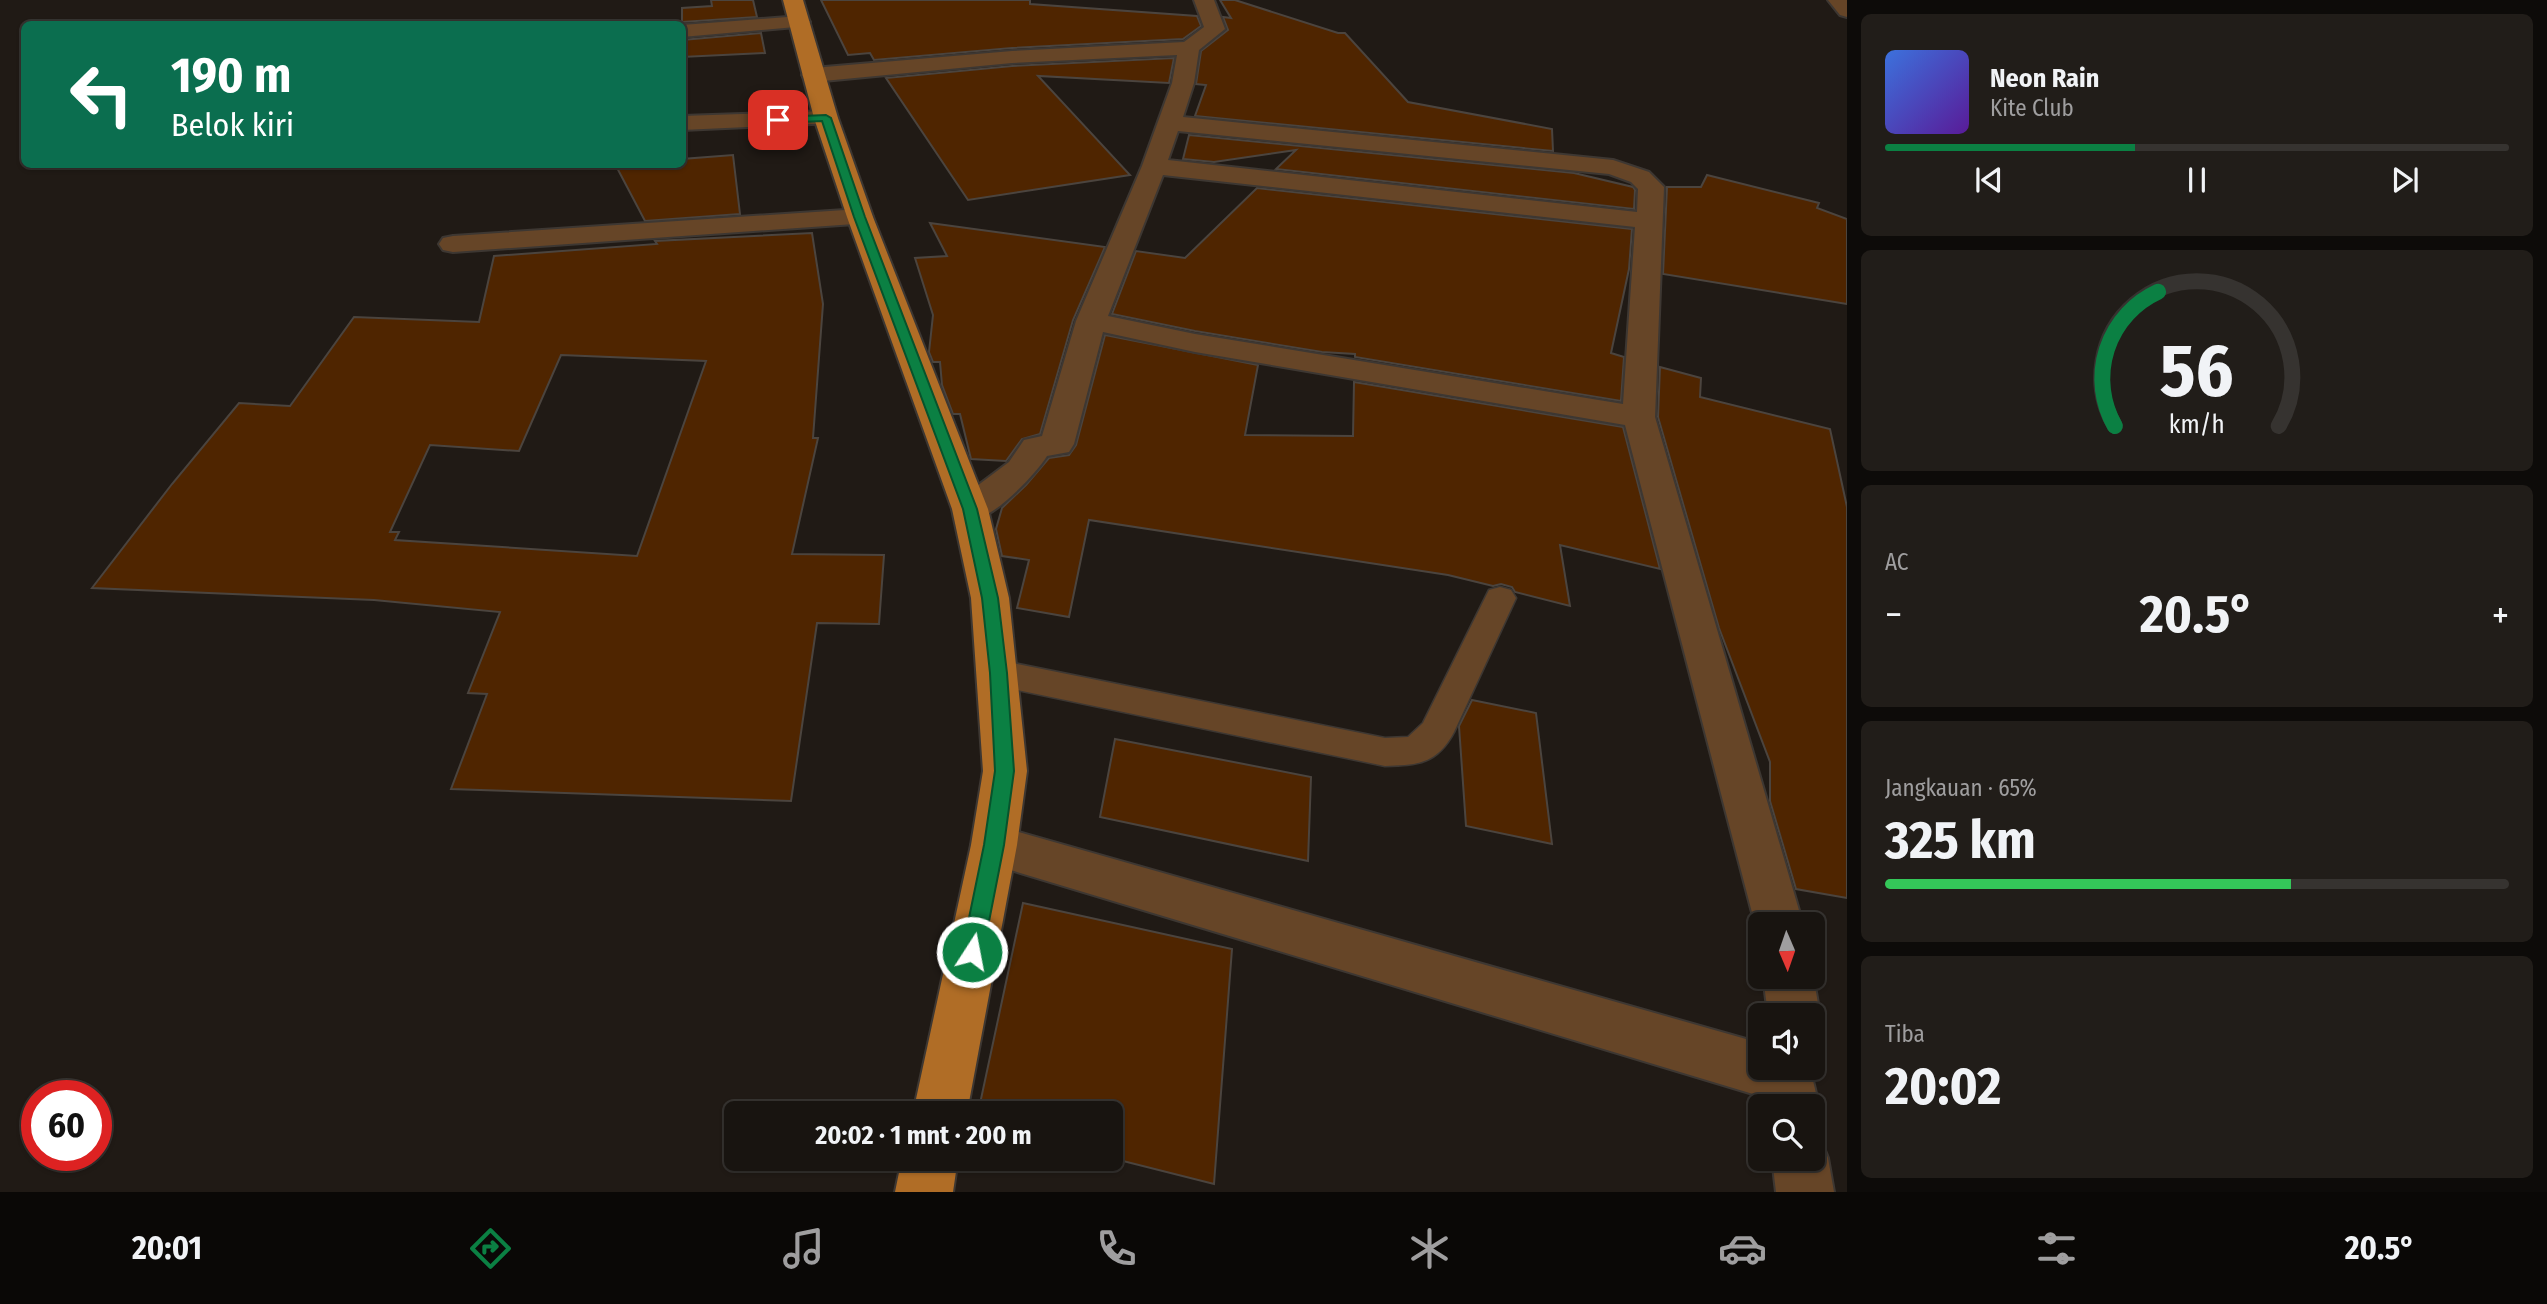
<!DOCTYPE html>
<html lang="id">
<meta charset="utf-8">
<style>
:root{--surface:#181410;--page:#211d19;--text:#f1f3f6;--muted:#9f9e9f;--line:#363330;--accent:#0b8043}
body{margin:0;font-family:"Fira Sans Condensed",sans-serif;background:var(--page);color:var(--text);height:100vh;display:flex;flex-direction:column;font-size:26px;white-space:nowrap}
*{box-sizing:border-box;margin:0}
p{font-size:23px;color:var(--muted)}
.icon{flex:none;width:38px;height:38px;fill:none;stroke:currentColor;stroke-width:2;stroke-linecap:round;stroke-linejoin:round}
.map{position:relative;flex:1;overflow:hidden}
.sheet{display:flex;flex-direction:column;gap:14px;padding:14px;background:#0d0b09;width:700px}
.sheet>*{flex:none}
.hud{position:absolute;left:21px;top:21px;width:665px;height:147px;border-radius:10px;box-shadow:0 2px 5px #0004,0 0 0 2px var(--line);background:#0b6e4f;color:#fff;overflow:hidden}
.needle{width:46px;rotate:178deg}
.fabs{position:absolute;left:1748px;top:912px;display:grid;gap:14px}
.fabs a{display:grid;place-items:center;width:77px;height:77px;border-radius:10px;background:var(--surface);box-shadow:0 2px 5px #0004,0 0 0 2px var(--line);font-size:35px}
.speed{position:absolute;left:21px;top:1080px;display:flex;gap:14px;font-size:35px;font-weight:700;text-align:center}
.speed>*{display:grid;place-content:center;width:91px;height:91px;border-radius:50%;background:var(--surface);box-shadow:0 2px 5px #0004,0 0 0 2px var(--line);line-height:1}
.speed .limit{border:10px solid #d22;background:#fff;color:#111}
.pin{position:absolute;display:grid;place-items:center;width:60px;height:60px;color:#fff;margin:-30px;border-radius:14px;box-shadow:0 4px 10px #0006}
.me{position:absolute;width:77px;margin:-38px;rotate:11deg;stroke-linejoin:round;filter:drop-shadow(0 0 5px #0008)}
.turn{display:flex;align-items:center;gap:24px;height:147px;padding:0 35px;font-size:32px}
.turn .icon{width:91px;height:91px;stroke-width:2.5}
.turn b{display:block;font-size:49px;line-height:60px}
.big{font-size:52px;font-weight:700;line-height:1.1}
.sheet .widget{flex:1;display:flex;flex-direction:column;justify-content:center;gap:10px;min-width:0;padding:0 24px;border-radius:10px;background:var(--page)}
.sheet .dial{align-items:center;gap:0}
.dial svg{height:182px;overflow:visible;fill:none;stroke:var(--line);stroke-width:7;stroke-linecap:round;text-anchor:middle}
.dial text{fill:var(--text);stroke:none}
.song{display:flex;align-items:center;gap:21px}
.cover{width:84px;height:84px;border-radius:10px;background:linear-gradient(135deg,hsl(220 70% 55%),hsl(270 70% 35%))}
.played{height:7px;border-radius:4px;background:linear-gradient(90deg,var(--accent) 40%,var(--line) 40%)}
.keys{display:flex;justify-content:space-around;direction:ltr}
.heat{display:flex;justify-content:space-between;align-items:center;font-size:38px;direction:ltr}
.charge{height:10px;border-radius:5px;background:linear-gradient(90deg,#34c759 65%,var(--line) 0)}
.trip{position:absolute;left:724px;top:1101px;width:399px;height:70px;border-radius:10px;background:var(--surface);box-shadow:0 2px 5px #0004,0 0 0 2px var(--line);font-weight:700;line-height:70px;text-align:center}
.menu{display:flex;height:112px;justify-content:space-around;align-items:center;background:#0a0806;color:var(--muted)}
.menu .icon{width:49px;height:49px}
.menu .on{color:var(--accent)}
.menu b{font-size:32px;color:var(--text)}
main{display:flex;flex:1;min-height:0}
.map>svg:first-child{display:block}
.building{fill:#4f2500;stroke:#4b443e;stroke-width:2;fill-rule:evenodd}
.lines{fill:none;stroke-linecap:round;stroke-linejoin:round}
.lane-casing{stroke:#3d3732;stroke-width:3}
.street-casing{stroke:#3d3732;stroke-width:4}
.primary-casing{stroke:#3d3732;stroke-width:4}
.lane{fill:#664527;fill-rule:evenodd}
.street{fill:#664527;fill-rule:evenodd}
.primary{fill:#b06d26;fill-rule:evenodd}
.route{fill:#0b8043;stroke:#07532c;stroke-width:2}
</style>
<main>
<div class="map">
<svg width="1847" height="1192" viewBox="0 0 1847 1192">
<rect width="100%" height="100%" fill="#201a15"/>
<path class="building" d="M711 0H753L757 17 682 22V8L712 6Z
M821 0H1030V4L1197 16 1201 26 1183 39 1012 48 874 60 870 53 848 55Z
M1220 0H1235L1338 33H1345L1408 102 1552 129 1553 151 1195 116 1206 85 1196 84 1201 51 1228 30 1223 17 1231 18Z
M761 33 765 53 682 57V40Z
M1174 58 1169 83 1038 76 1130 175 968 200 886 78 1012 66Z
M1189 135 1574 173 1633 187 1635 190 1634 209 1276 169 1296 150 1214 162 1183 159Z
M733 155 740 214 645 221 615 164H682V159Z
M1707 175 1819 203 1817 208 1847 219V304L1663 274 1667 187H1701Z
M1257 188 1632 229 1629 269 1611 353 1624 357 1621 401 1355 357V354L1322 352 1195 331 1112 314 1136 251 1185 258Z
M930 223 1105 247 1073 320 1040 434 1022 439 1006 461 971 459 960 414H953L942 385 940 362H933L929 352 933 315 915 258 947 256Z
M812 233 823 304 813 438H818L792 554 884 555 879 624 817 623 791 801 451 789 487 694 468 693 500 612 374 600 92 588 172 484 239 403 290 406 354 317 479 322 494 256 657 244 655 241ZM561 355 706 361 637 556 395 540 399 532H390L430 445 519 451Z
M1105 335 1258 365 1245 435 1353 436 1354 382 1623 427 1660 569 1560 545 1570 606 1515 592 1512 587 1501 584 1493 586 1448 575 1089 520 1069 617 1017 608 1029 560 1002 556 996 529 1002 508 1026 485 1049 458 1069 455 1076 445Z
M1660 367 1701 378 1700 397 1830 429 1847 507V898L1796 889 1770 801V762L1719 628 1658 417Z
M1472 700 1536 713 1552 844 1466 826 1459 726Z
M1115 739 1311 777 1308 861 1100 817Z
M1023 903 1232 949 1214 1184 1111 1158V1113H978Z"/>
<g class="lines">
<g class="lane-casing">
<path id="lane" d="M1500 587 1511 590 1516 598 1454 732C1437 764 1418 765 1385 766L998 686 986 682 981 673 986 664 998 660 1385 738 1408 737 1423 723 1489 590Z"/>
</g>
<g class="street-casing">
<path id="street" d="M1194 0H1214L1225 29 1199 50 1194 83 1183 117 1613 160 1649 172 1664 187 1655 417 1803 924H1760V937L1755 924 1625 425 1195 352 1103 332 1074 444 1069 452 1047 456C1035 475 996 516 973 520 968 521 963 519 957 517L952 509 957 501 1009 462 1024 440 1042 436 1076 321 1142 166 1172 83 1177 55 1012 63 813 82 805 80 802 75 805 70 813 68 1012 51 1184 42 1204 27ZM1178 131 1609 174 1631 182 1638 189 1637 212 1168 160ZM1163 175 1635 227 1623 404 1195 334 1108 316Z
M1828 0H1847V17L1840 15Z
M800 16 807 18 810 22 807 26 682 37V25Z
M826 111 834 113 838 118 834 123 682 130V116Z
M860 209 869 211 873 217 869 223 453 252 443 250 439 244 443 238 453 236Z
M994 825 1760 1043V1068H1810L1819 1106 1813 1121V1106H1765L1763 1097 994 865 978 859 971 845 978 831Z
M1813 975 1820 1015 1813 1031V1015H1768L1763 976Z
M1813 1135 1820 1138 1828 1158 1834 1192H1776L1772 1158H1813Z"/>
</g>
<g class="primary-casing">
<path id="primary" d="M783 0H803L838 118 873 217 988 509 1009 598 1027 771 1017 845 967 1113H913L971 845 983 771 971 598 952 509 847 217 814 118Z
M902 1158H958L953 1192H895Z"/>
</g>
<use href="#lane" class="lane"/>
<use href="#street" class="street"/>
<use href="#primary" class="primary"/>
</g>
<path class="route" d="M826 115 831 118 865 217 977 509 998 598 1007 673 1014 771 1004 845 983 952 980 959 972 962 965 959 962 952 984 845 995 771 990 673 982 598 963 509 854 217 822 121 778 123 773 120 778 117Z"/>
</svg>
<div class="fabs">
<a><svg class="needle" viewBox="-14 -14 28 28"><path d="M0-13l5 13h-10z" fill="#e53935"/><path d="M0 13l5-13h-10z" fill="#9f9e9f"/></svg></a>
<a><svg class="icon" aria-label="sound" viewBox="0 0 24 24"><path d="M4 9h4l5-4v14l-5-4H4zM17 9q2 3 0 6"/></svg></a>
<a><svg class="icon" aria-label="search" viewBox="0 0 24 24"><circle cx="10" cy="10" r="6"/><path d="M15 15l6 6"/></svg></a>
</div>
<div class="speed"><div class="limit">60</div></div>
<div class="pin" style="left:778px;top:120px;background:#d93025"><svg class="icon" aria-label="arrive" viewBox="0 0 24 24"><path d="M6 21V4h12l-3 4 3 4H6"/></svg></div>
<svg class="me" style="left:972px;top:952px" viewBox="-20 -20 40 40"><circle r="17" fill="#0b8043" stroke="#fff" stroke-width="3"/><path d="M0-11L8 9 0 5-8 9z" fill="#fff"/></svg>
<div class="trip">20:02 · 1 mnt · 200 m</div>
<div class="hud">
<div class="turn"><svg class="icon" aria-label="left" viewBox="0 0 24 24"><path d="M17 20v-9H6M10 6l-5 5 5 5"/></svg><div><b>190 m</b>Belok kiri</div></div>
</div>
</div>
<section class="sheet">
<div class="widget">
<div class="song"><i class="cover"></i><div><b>Neon Rain</b><p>Kite Club</p></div></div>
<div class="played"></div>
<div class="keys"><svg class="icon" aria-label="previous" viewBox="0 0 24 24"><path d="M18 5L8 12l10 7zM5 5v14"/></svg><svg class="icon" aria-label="pause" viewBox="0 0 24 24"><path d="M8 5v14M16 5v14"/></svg><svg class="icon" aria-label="next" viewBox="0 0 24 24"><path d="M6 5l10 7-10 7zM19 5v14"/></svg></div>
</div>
<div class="widget dial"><svg viewBox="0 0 100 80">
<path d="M14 69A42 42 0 1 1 86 69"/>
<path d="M14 69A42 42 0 0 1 33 10" stroke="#0b8043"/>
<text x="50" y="56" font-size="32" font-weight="700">56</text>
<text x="50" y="72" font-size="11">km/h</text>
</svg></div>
<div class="widget"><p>AC</p>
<div class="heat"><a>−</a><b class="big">20.5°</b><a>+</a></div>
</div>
<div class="widget"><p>Jangkauan · 65%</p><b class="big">325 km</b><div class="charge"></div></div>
<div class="widget"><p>Tiba</p><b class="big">20:02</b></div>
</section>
</main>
<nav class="menu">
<b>20:01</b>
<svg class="icon on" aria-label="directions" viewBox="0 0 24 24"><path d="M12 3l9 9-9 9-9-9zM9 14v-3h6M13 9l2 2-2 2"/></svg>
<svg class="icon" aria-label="music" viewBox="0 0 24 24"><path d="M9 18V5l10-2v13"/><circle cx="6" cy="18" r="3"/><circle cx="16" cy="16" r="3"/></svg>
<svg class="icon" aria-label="phone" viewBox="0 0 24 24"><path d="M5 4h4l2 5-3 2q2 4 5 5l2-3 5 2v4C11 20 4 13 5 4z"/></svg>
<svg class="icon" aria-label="climate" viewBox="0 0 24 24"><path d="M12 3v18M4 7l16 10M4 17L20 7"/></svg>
<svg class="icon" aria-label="car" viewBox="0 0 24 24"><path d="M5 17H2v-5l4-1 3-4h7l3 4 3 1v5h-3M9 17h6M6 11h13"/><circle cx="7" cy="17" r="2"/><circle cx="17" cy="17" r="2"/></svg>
<svg class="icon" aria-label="filters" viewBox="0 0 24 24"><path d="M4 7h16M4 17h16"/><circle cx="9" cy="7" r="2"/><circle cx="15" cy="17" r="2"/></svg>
<b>20.5°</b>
</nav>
